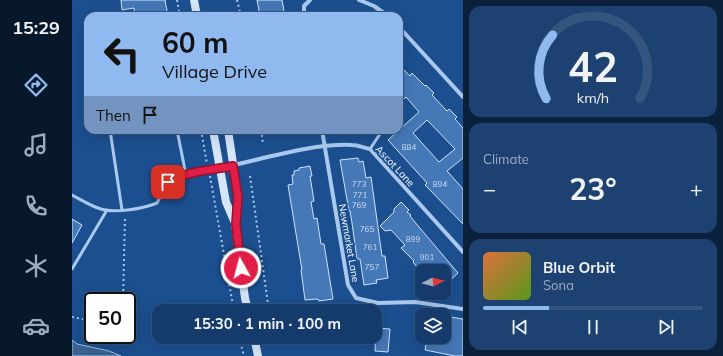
<!DOCTYPE html>
<meta charset="utf-8">
<style>
:root{--surface:#143b6b;--page:#1d4271;--text:#f1f3f6;--muted:#9dadc1;--line:#33557e;--accent:#90b9f0}
body{margin:0;font-family:Mulish,sans-serif;background:var(--page);color:var(--text);height:100vh;display:flex;flex-direction:column;font-size:15px;white-space:nowrap}
*{box-sizing:border-box;margin:0}
p{font-size:13px;color:var(--muted)}
.icon{flex:none;width:22px;height:22px;fill:none;stroke:currentColor;stroke-width:2;stroke-linecap:round;stroke-linejoin:round}
.map{position:relative;flex:1;overflow:hidden}
.panel{display:flex;flex-direction:column;gap:6px;padding:6px;background:#0b203b;width:260px}
.panel>*{flex:none}
.top-card{position:absolute;left:12px;top:12px;width:319px;height:122px;border-radius:12px;box-shadow:0 4px 16px #0002,0 0 0 1px var(--line);background:#90b9f0;color:#111;overflow:hidden}
.needle{width:26px;rotate:84deg}
.buttons{position:absolute;left:343px;top:264px;display:grid;gap:8px}
.buttons a{display:grid;place-items:center;width:36px;height:36px;border-radius:8px;background:var(--surface);box-shadow:0 4px 16px #0002,0 0 0 1px var(--line);font-size:20px}
.speed{position:absolute;left:12px;top:292px;display:flex;gap:8px;font-size:20px;font-weight:700;text-align:center}
.speed>*{display:grid;place-content:center;width:52px;height:52px;border-radius:50%;background:var(--surface);box-shadow:0 4px 16px #0002,0 0 0 1px var(--line);line-height:1}
.speed .limit{border:2px solid #111;border-radius:6px;background:#fff;color:#111}
.pin{position:absolute;display:grid;place-items:center;width:34px;height:34px;color:#fff;margin:-17px;border-radius:8px;box-shadow:0 2px 6px #0006}
.me{position:absolute;width:44px;margin:-22px;rotate:353deg;stroke-linejoin:round;filter:drop-shadow(0 0 3px #0008)}
.turn{display:flex;align-items:center;gap:14px;height:84px;padding:0 12px;font-size:18px}
.turn .icon{width:52px;height:52px;stroke-width:2.5}
.turn b{display:block;font-size:28px;line-height:34px}
.then{display:flex;align-items:center;height:38px;padding:0 12px;background:#0003;gap:8px;font-size:15px}
.big{font-size:30px;font-weight:700;line-height:1.1}
.panel .tile{flex:1;display:flex;flex-direction:column;justify-content:center;gap:6px;min-width:0;padding:0 14px;border-radius:12px;background:var(--page)}
.panel .dial{align-items:center;gap:0}
.dial svg{height:104px;overflow:visible;fill:none;stroke:var(--line);stroke-width:7;stroke-linecap:round;text-anchor:middle}
.dial text{fill:var(--text);stroke:none}
.song{display:flex;align-items:center;gap:12px}
.cover{width:48px;height:48px;border-radius:6px;background:linear-gradient(135deg,hsl(20 70% 55%),hsl(90 70% 35%))}
.played{height:4px;border-radius:2px;background:linear-gradient(90deg,var(--accent) 30%,var(--line) 30%)}
.keys{display:flex;justify-content:space-around;direction:ltr}
.heat{display:flex;justify-content:space-between;align-items:center;font-size:22px;direction:ltr}
.trip{position:absolute;left:80px;top:304px;width:230px;height:40px;border-radius:12px;background:var(--surface);box-shadow:0 4px 16px #0002,0 0 0 1px var(--line);font-weight:700;line-height:40px;text-align:center}
main{display:flex;flex:1;min-height:0}
.tabs{display:flex;flex-direction:column;width:72px;justify-content:space-around;align-items:center;background:#08182b;color:var(--muted)}
.tabs .icon{width:28px;height:28px}
.tabs .selected{color:var(--accent)}
.tabs b{font-size:18px;color:var(--text)}
.map>svg:first-child{display:block}
.water{fill:#3c6290;stroke:#9cc4f0}
.building{fill:#4478b7;stroke:#cfe3fa;fill-rule:evenodd}
.lines{fill:none;stroke-linecap:round;stroke-linejoin:round}
.path{stroke:#a9c9ee;stroke-width:2;stroke-dasharray:2 3;stroke-linecap:butt}
.lane{stroke:#a9c9ee;stroke-width:3}
.street{stroke:#a9c9ee;stroke-width:4}
.secondary{stroke:#d6e6fa;stroke-width:8}
.route-casing{stroke:#92132f;stroke-width:10}
.route{stroke:#e11d48;stroke-width:7}
.labels{text-anchor:middle;dominant-baseline:central;stroke-width:4;stroke-linejoin:round;paint-order:stroke}
.number-label{font-size:8px;fill:#d0dded}
.street-label{font-size:10px;fill:#fff;stroke:#1b4f8f}
</style>
<main>
<nav class="tabs">
<b>15:29</b>
<svg class="icon selected" aria-label="directions" viewBox="0 0 24 24"><path d="M12 3l9 9-9 9-9-9zM9 14v-3h6M13 9l2 2-2 2"/></svg>
<svg class="icon" aria-label="music" viewBox="0 0 24 24"><path d="M9 18V5l10-2v13"/><circle cx="6" cy="18" r="3"/><circle cx="16" cy="16" r="3"/></svg>
<svg class="icon" aria-label="phone" viewBox="0 0 24 24"><path d="M5 4h4l2 5-3 2q2 4 5 5l2-3 5 2v4C11 20 4 13 5 4z"/></svg>
<svg class="icon" aria-label="climate" viewBox="0 0 24 24"><path d="M12 3v18M4 7l16 10M4 17L20 7"/></svg>
<svg class="icon" aria-label="car" viewBox="0 0 24 24"><path d="M5 17H2v-5l4-1 3-4h7l3 4 3 1v5h-3M9 17h6M6 11h13"/><circle cx="7" cy="17" r="2"/><circle cx="17" cy="17" r="2"/></svg>
</nav>
<div class="map">
<svg width="391" height="356" viewBox="0 0 391 356">
<rect width="100%" height="100%" fill="#1b4f8f"/>
<path class="water" d="M0 340 5 344 37 351 49 356H0Z"/>
<path class="building" d="M49 0H93L96 16H63L62 8 50 10Z
M185 0H210L213 16H188Z
M327 65 338 76 340 73 353 86 354 85 362 93 360 95 375 111 377 109 385 117 383 119 391 128V158L375 171 391 189V224L353 185 355 183 316 140 347 112 334 97 332 99 327 94ZM355 120 383 149 367 162 341 133Z
M286 158 287 162 291 161 294 178 299 177 310 256H313L316 278 304 280 305 283 292 285 288 259H285L280 223 278 211H277L268 160Z
M238 166 240 176H238L242 201 239 202 242 219 245 218 249 244H252L261 299 247 301V300L244 299 233 300 229 270H230L216 185 221 184 220 175H222V171L227 170V168Z
M329 202 337 210 335 212 339 215 338 216 347 227 386 273 372 286V271H348L341 262 342 261 329 248 333 245 319 230 313 231 308 226 322 212V209Z
M0 219 10 225 0 243Z
M372 316 391 319V356H383L353 350 355 337H372Z
M304 328 318 329 316 352 303 351Z"/>
<g class="lines">
<path class="path" d="M105 0 108 16
M165 0 169 16
M129 130 135 164
M189 130 191 144
M138 176 162 311
M178 176 197 311
M51 301 53 217
M0 317 21 321
M167 337 172 356"/>
<path class="lane" d="M38 130 50 210
M105 130 114 175
M298 149 308 134V130
M0 195C8 199 17 205 26 208 41 214 70 209 85 203L96 182 104 177 114 175 147 169
M0 269 35 210"/>
<path class="street" d="M287 0 302 6 316 16
M232 16V6L238 0
M327 27 391 97
M250 130 276 285 284 298 306 303 343 302 391 309
M148 168C188 160 240 143 280 145 286 145 292 148 298 149L391 252"/>
<path class="secondary" d="M122 0 125 16
M141 130 154 202 163 223
M156 130 166 197 163 224 173 298 176 311
M182 337 186 356"/>
</g>
<g class="lines">
<g class="route-casing">
<path id="route" d="M96 182C115 171 140 170 161 166L166 197 164 224 169 268"/>
</g>
<use href="#route" class="route"/>
</g>
<g class="labels">
<g class="number-label">
<text x="337" y="147">884</text>
<text x="287" y="184">773</text>
<text x="368" y="184">894</text>
<text x="288" y="195">771</text>
<text x="287" y="205">769</text>
<text x="295" y="229">765</text>
<text x="341" y="239">899</text>
<text x="298" y="247">761</text>
<text x="355" y="257">901</text>
<text x="300" y="267">757</text>
</g>
<g class="street-label">
<text transform="translate(323 166) rotate(47)">Ascot Lane</text>
<text transform="translate(277 243) rotate(80)">Newmarket Lane</text>
</g>
</g>
</svg>
<div class="buttons">
<a><svg class="needle" viewBox="-14 -14 28 28"><path d="M0-13l5 13h-10z" fill="#e53935"/><path d="M0 13l5-13h-10z" fill="#9dadc1"/></svg></a>
<a><svg class="icon" aria-label="layers" viewBox="0 0 24 24"><path d="M12 4l9 5-9 5-9-5zM3 14l9 5 9-5"/></svg></a>
</div>
<div class="speed"><div class="limit">50</div></div>
<div class="pin" style="left:96px;top:182px;background:#d93025"><svg class="icon" aria-label="arrive" viewBox="0 0 24 24"><path d="M6 21V4h12l-3 4 3 4H6"/></svg></div>
<svg class="me" style="left:169px;top:268px" viewBox="-20 -20 40 40"><circle r="17" fill="#e11d48" stroke="#fff" stroke-width="3"/><path d="M0-11L8 9 0 5-8 9z" fill="#fff"/></svg>
<div class="trip">15:30 · 1 min · 100 m</div>
<div class="top-card">
<div class="turn"><svg class="icon" aria-label="left" viewBox="0 0 24 24"><path d="M17 20v-9H6M10 6l-5 5 5 5"/></svg><div><b>60 m</b>Village Drive</div></div>
<div class="then">Then<svg class="icon" aria-label="arrive" viewBox="0 0 24 24"><path d="M6 21V4h12l-3 4 3 4H6"/></svg></div>
</div>
</div>
<section class="panel">
<div class="tile dial"><svg viewBox="0 0 100 80">
<path d="M14 69A42 42 0 1 1 86 69"/>
<path d="M14 69A42 42 0 0 1 19 20" stroke="#90b9f0"/>
<text x="50" y="56" font-size="32" font-weight="700">42</text>
<text x="50" y="72" font-size="11">km/h</text>
</svg></div>
<div class="tile"><p>Climate</p>
<div class="heat"><a>−</a><b class="big">23°</b><a>+</a></div>
</div>
<div class="tile">
<div class="song"><i class="cover"></i><div><b>Blue Orbit</b><p>Sona</p></div></div>
<div class="played"></div>
<div class="keys"><svg class="icon" aria-label="previous" viewBox="0 0 24 24"><path d="M18 5L8 12l10 7zM5 5v14"/></svg><svg class="icon" aria-label="pause" viewBox="0 0 24 24"><path d="M8 5v14M16 5v14"/></svg><svg class="icon" aria-label="next" viewBox="0 0 24 24"><path d="M6 5l10 7-10 7zM19 5v14"/></svg></div>
</div>
</section>
</main>
